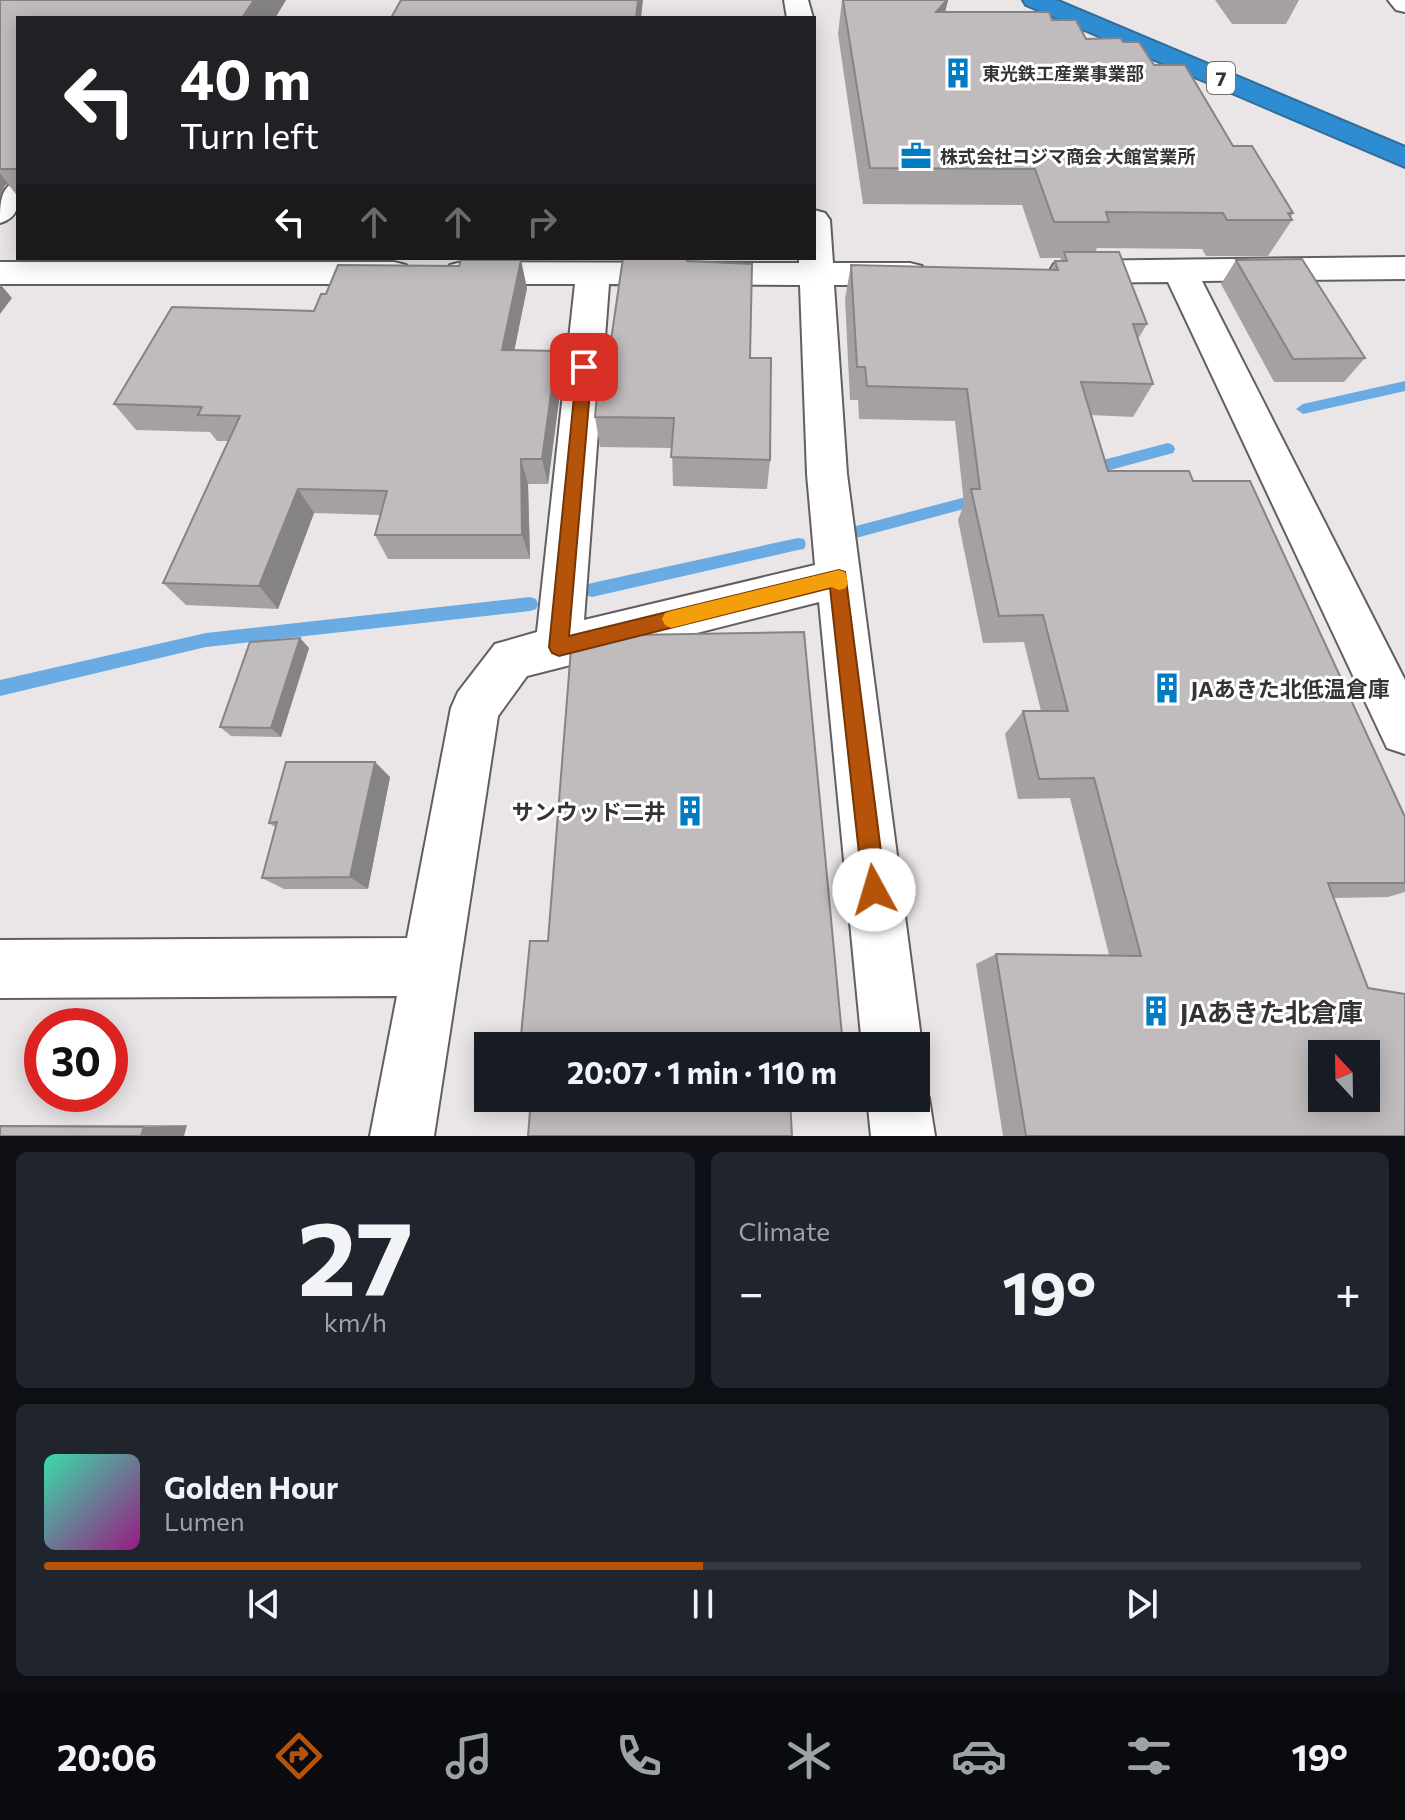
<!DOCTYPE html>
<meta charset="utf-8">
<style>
:root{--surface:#171b24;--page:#20242c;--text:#f1f3f6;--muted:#9ea1a6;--line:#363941;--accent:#b45309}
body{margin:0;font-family:Commissioner,"Noto Sans JP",sans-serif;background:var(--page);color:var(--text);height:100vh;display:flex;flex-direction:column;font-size:30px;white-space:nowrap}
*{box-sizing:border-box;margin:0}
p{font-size:26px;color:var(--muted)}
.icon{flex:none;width:44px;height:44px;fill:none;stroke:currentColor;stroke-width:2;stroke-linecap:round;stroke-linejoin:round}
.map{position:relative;height:1136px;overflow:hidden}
.drawer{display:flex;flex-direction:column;gap:16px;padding:16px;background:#0d0f14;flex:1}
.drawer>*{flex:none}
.top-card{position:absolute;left:16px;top:16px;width:800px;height:244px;border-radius:0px;box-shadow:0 4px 20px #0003;background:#202124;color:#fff;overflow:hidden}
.needle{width:52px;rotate:338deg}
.fabs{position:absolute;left:1308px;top:1040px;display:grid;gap:16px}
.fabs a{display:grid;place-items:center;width:72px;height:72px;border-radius:0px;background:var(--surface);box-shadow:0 4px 20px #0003;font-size:40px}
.speed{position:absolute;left:24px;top:1008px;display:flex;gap:16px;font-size:40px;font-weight:700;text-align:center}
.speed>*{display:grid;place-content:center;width:104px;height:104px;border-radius:50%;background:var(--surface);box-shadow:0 4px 20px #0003;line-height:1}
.speed .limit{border:12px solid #d22;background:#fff;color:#111}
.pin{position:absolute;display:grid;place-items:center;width:68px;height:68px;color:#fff;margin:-34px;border-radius:16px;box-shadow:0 4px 12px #0006}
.me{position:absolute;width:88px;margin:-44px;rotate:354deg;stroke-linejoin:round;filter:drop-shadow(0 0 6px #0008)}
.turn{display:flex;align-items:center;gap:28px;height:168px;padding:0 32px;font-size:36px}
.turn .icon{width:104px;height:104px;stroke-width:2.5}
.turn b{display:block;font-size:56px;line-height:68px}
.lanes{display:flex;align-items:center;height:76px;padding:0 32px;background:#0003;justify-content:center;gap:40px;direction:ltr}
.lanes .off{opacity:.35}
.big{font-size:60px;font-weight:700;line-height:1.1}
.drawer .card{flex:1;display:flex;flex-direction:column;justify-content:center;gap:12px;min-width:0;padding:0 28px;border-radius:12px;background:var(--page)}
.drawer .dial{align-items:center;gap:0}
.dial b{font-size:104px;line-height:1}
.song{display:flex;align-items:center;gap:24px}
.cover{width:96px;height:96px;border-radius:12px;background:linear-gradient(135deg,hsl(160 70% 55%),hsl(310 70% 35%))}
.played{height:8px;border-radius:4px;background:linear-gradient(90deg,var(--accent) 50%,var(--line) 50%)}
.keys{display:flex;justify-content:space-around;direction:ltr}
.heat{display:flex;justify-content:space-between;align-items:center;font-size:44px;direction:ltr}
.drawer .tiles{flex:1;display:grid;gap:16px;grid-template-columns:1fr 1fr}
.card:last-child{grid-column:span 2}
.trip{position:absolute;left:474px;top:1032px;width:456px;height:80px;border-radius:0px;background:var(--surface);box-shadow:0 4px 20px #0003;font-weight:700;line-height:80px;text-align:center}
.dock{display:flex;height:128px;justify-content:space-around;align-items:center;background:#090b0e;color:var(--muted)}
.dock .icon{width:56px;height:56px}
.dock .active{color:var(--accent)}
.dock b{font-size:36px;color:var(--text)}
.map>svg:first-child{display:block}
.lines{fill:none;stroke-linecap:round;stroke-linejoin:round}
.stream{fill:#69abe2;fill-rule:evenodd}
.minor-casing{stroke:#635e5f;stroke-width:4}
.highway-casing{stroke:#306d9b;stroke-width:4}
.minor{fill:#fff;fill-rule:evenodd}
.highway{fill:#2e8cd3;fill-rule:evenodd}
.wall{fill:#a5a1a2}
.shaded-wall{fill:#868384}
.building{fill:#c0bbbc;stroke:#868384;stroke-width:2;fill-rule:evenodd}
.route{fill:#b45309;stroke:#753606;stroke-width:2}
.slow{fill:#f59e0b}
.labels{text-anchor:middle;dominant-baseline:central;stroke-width:6;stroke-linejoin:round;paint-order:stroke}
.far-poi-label{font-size:18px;font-weight:bold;fill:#353333;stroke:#fff;text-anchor:start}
.shield{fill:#fff;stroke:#727070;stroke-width:2}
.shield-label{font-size:20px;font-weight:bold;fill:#353333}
.poi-label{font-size:22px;font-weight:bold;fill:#353333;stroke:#fff;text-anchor:start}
.near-poi-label{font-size:26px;font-weight:bold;fill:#353333;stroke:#fff;text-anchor:start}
</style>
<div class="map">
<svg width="1405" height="1136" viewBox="0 0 1405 1136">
<rect width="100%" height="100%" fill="#eae5e6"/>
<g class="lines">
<path class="stream" d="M1405 381V391L1303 414 1296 409 1303 404Z
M1168 443 1173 445 1175 449 1173 453 1084 477 1077 471 1084 465Z
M985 492 993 498 990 502 856 538 851 536 848 532 851 528 856 526Z
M798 538 804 539 806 544 804 549 798 550 592 597 586 595 584 590 586 585 592 583Z
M530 597 536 599 538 604 536 609 530 611 206 647 0 696V680L206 633Z"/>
<g class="minor-casing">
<path id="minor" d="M784 0H808L813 18H787Z
M1388 0H1405V12L1396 10Z
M18 181C18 200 22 217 0 223 0 203 0 186 18 181Z
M814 210 825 213 830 220 833 263H910L922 266 927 274 922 282 910 285H834L847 474 922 1046 916 1061V1046H862L819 602 527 676 498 716 434 1136H370L397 996 0 998V940L407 938 451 708 458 692 495 644 537 632 575 284H462L450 281 445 273 450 265 462 262 799 263V258H814ZM609 284 800 285 807 474 815 565 584 620Z
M1405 257V279L1202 281 1405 680V754L1387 748 1168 282 1066 283 1054 280 1049 272 1054 264 1066 261Z
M0 262H394L406 265 411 273 406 281 394 284H0Z
M916 1074 920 1076 929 1098 935 1136H871L867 1098H916Z"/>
</g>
<g class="highway-casing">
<path id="highway" d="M1023 0H1056L1405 147V167L1026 5Z"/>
</g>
<use href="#minor" class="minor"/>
<use href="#highway" class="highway"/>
</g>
<path class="wall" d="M0 0H286L275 18H18V197L8 184 5 185 0 197Z
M842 0H948L945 12 1052 20 1086 39 1123 42 1154 65 1233 146 1293 213 1291 217 1292 220 1268 256H1206L1202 249 1097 248 1095 252 1147 324 1138 339 1153 384 1133 417 1091 415 1108 471 1193 481 1405 817V892L1388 897 1334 898 1405 1136H1003L976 964 996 954 1109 955 1070 798 1018 799 1005 734 1023 711H1041L1024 642 983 643 958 520 964 504 955 421 859 419 858 400H850L845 299 851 265 1051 270 1055 261H1060L1061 258H1040L1022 205 863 204 838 34Z
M1215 0H1299L1286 24H1232Z
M475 258H533V260H476Z
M608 258H689V261H687L750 358 770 460 767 489 673 486 672 448 600 447 595 417 610 347 623 258Z
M1236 260 1365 358 1344 382H1274L1221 284Z
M527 288 514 350 562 377 548 484H528L530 559H388L375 535 380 515 314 513 278 609 186 605 163 583 228 441H217L210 432 136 430 114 404 314 311Z
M309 648 281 737 231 736 220 727Z
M375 762 390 777 368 889H284L262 878 276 828 269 823Z
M0 1125H187L0 1136Z"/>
<path class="shaded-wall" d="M254 0H286L275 18H242Z
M638 0H643L641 18H636Z
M948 0 940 34 936 12Z
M0 173 8 184 5 185 0 197Z
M521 260 527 288 509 377 502 350Z
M0 284 12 298 0 314Z
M557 351 562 377 548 484 542 459Z
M521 459 528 484 530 559 522 535Z
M298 489 314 513 278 609 259 586Z
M300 638 309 648 281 737 271 728Z
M375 762 390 777 368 889 350 877Z
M187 1125 184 1136H141L144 1127Z"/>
<path class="building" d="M0 0H254L242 18H18V169H0Z
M401 0H638L636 18H391Z
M843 0H947L936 12H1049L1052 20H1076L1086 39 1121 38 1123 42H1139L1154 65H1185L1233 146H1252L1293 213H1288L1292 220H1227L1223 213 1106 212 1109 222H1054L1035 169 870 168Z
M1064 252H1119L1147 324H1133L1153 384 1081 382 1108 471H1189L1193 481H1250L1405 817V883H1328L1368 988 1405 994V1136H1026L996 954 1141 956 1094 778 1039 779 1023 711H1068L1043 615 999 616 971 489H980L967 389 867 386 865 367H857L851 265 1058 270 1055 261H1067ZM1322 1054H1366V1098H1322Z
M623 258H687V261L752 264 750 358H771L770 460 671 457 674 418 595 417 601 347H610Z
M1302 259 1365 358 1293 359 1236 260Z
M461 260H521L502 350 557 351 542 459H521L522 535H375L387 491 298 489 259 586 163 583 240 416 198 415 202 407 114 404 172 307 314 311 321 294H326L338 265 459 266Z
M804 632 843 1046H520L530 941H548L572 636Z
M300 638 271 728 220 727 250 642Z
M286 762H375L350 877 262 878 277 822 269 823Z
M531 1098H790L792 1136H528Z
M0 1126 144 1127 141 1136H0Z"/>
<path class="route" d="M584 362 592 367 569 636 839 570 845 572 886 890 882 898 874 901 866 898 863 890 830 588 559 656 552 653 549 647 577 367Z"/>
<path class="slow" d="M839 570 845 572 848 582 846 588 839 590 832 587 671 628 665 625 662 619 665 613 671 611Z"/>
<defs>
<g id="building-bare" transform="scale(2.4)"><path d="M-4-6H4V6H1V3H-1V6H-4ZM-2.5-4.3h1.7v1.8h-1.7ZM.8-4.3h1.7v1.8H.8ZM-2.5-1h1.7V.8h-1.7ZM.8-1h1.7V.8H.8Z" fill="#007cc4" stroke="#fff" stroke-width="2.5" paint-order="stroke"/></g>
<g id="office-bare" transform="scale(2.4)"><path d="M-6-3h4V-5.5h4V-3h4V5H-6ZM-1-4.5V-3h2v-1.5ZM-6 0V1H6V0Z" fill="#007cc4" stroke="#fff" stroke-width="2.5" paint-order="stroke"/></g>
</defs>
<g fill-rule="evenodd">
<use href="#building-bare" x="958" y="73"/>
<use href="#office-bare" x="916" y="156"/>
<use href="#building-bare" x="1167" y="688"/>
<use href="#building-bare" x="690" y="811"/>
<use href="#building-bare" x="1156" y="1011"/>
</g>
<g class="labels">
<g class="far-poi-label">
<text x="982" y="73">東光鉄工産業事業部</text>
<text x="940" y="156">株式会社コジマ商会 大館営業所</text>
</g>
<rect class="shield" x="1207" y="62" width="28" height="32" rx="6"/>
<g class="shield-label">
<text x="1221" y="78">7</text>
</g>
<g class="poi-label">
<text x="1191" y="688">JAあきた北低温倉庫</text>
<text x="666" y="811" text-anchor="end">サンウッド二井</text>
</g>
<g class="near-poi-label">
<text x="1180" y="1011">JAあきた北倉庫</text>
</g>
</g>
</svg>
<div class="fabs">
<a><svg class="needle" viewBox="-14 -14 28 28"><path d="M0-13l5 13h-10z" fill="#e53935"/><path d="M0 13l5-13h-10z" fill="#9ea1a6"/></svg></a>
</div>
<div class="speed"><div class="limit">30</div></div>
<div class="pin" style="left:584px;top:367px;background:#d93025"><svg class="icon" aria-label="arrive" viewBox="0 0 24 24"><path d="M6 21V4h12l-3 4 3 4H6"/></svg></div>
<svg class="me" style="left:874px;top:890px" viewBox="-20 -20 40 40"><circle r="19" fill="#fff"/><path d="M0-13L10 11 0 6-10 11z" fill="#b45309"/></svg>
<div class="trip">20:07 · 1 min · 110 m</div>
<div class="top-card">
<div class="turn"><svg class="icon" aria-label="left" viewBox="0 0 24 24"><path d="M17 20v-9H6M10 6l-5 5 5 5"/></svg><div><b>40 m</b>Turn left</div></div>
<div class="lanes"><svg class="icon" aria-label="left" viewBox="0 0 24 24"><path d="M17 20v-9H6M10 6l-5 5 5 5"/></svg><svg class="icon off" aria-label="ahead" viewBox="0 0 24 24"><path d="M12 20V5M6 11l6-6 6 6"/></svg><svg class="icon off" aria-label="ahead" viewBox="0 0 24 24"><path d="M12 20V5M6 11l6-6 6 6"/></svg><svg class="icon off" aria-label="right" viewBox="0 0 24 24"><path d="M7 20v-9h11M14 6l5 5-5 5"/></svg></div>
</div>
</div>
<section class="drawer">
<div class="tiles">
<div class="card dial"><b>27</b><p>km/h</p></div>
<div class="card"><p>Climate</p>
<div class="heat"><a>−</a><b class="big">19°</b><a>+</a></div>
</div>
<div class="card">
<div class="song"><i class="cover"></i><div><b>Golden Hour</b><p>Lumen</p></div></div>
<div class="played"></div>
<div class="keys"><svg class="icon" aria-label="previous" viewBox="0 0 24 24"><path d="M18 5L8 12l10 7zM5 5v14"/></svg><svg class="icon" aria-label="pause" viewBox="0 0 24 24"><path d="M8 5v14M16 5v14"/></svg><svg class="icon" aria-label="next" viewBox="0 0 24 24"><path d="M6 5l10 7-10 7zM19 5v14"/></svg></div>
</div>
</div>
</section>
<nav class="dock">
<b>20:06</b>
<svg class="icon active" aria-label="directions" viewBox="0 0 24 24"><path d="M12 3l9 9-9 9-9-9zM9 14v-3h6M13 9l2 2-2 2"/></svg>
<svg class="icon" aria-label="music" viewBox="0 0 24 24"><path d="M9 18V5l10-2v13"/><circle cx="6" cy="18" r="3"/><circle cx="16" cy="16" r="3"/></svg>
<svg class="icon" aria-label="phone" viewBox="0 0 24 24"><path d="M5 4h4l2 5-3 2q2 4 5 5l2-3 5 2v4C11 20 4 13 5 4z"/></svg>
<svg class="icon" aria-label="climate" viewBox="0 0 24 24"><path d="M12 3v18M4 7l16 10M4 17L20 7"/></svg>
<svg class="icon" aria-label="car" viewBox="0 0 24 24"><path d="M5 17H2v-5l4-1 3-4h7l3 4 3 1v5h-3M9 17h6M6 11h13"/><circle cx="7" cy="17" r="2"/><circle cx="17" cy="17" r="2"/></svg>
<svg class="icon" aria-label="filters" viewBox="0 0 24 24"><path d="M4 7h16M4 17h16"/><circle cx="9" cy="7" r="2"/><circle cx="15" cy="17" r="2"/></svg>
<b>19°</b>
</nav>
